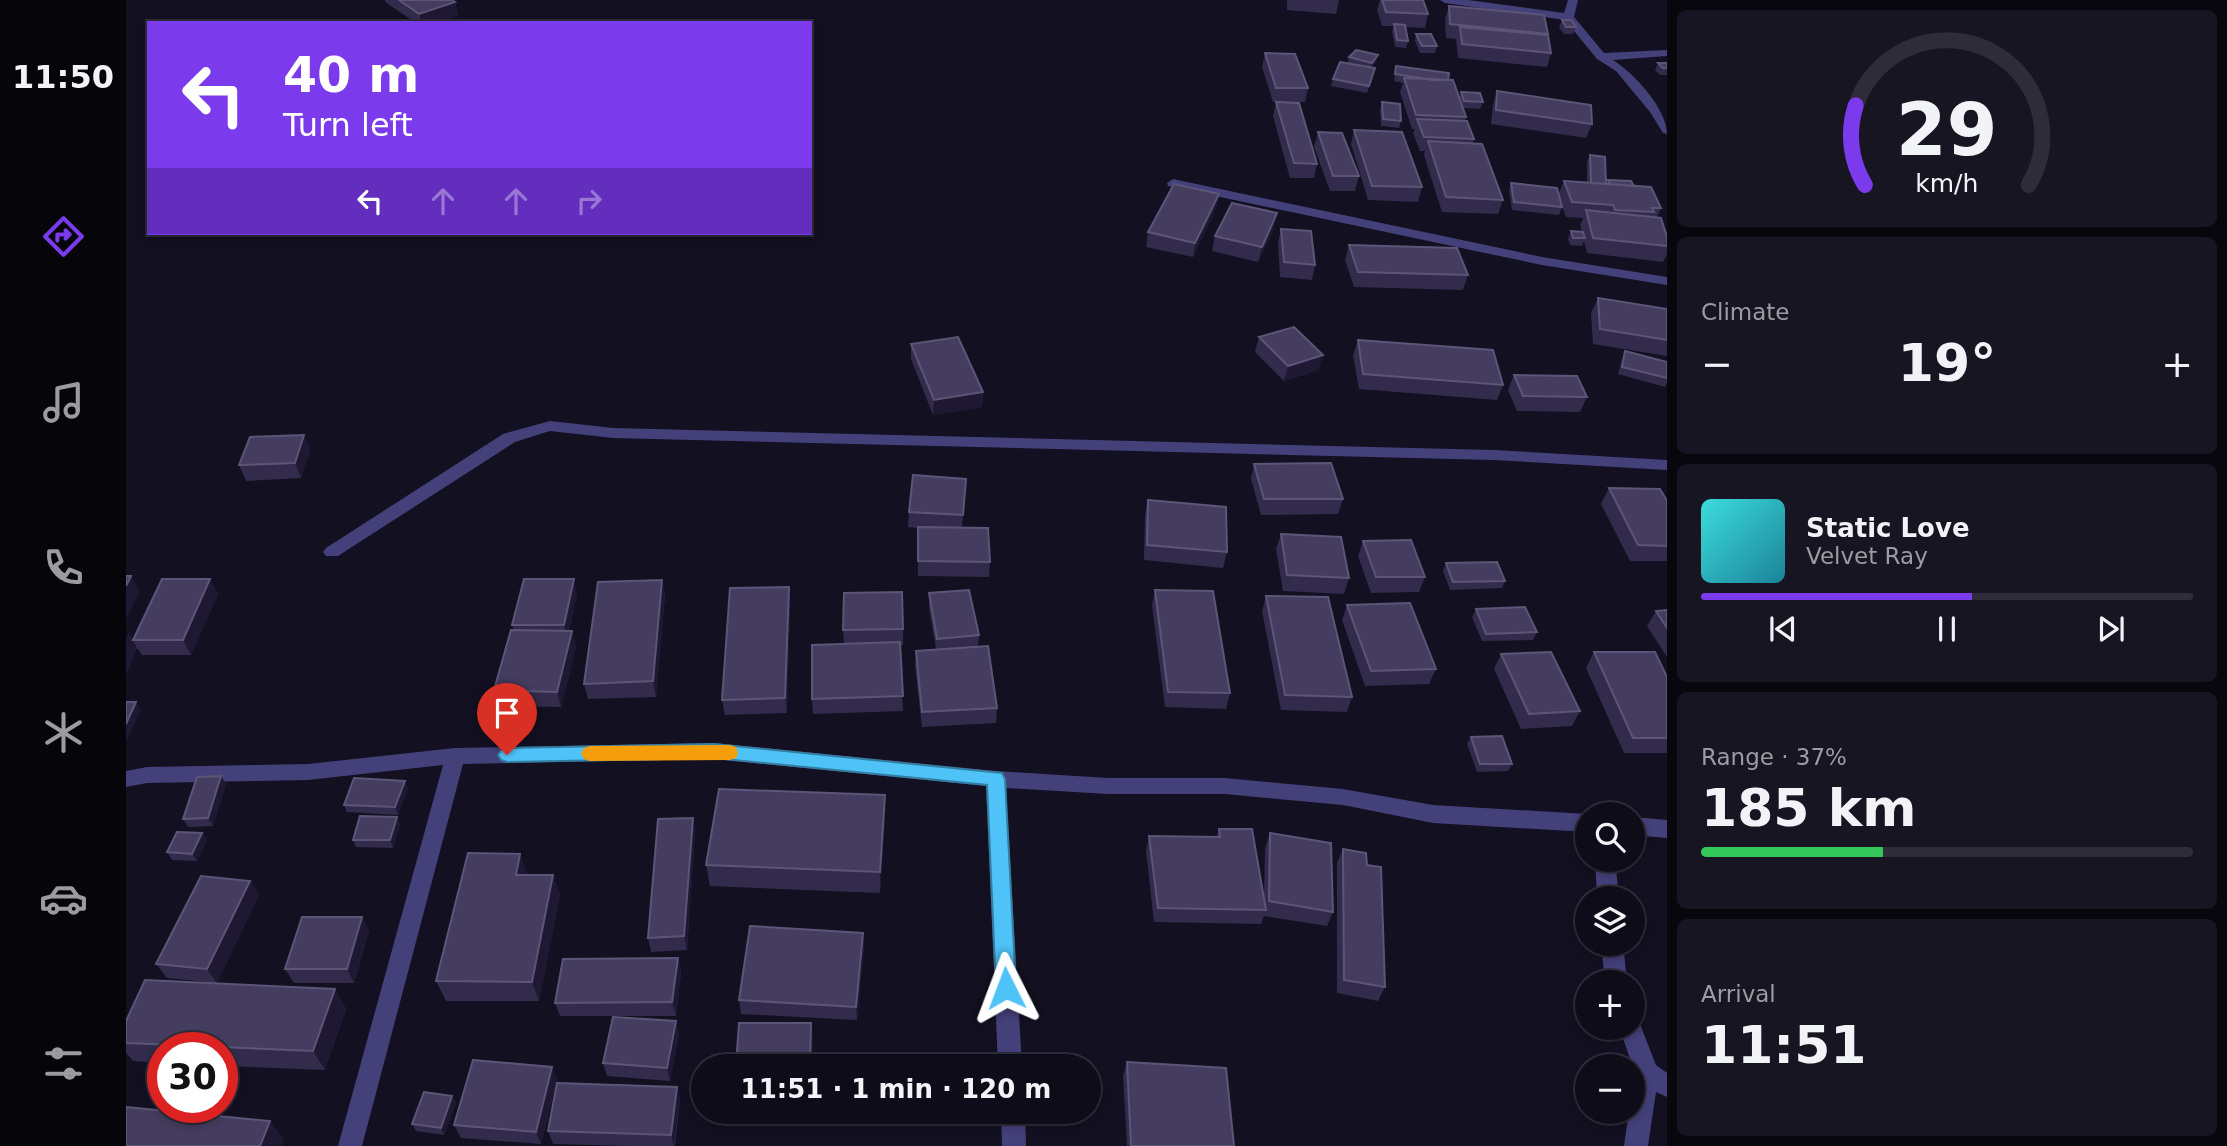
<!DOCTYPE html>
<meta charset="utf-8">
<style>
:root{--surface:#0e0c19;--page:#171522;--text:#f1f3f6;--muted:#9b9ba2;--line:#2e2c38;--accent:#7c3aed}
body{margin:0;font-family:"DejaVu Sans",sans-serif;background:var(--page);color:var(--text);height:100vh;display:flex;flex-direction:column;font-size:26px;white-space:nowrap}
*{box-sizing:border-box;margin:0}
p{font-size:23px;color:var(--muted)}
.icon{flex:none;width:38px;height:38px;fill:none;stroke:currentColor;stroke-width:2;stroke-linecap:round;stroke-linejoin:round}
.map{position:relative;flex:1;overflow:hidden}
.panel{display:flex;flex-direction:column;gap:10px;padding:10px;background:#08070e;width:560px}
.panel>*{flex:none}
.top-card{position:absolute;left:21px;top:21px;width:665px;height:214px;border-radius:0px;box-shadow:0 4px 10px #0003,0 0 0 2px var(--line);background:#7c3aed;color:#fff;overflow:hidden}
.tools{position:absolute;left:1449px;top:802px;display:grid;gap:14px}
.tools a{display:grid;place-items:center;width:70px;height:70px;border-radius:50%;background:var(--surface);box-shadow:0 4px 10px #0003,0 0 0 2px var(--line);font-size:35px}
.speed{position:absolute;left:21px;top:1032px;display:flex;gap:14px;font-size:35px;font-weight:700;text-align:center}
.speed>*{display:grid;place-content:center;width:91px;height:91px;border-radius:50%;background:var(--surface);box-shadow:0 4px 10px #0003,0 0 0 2px var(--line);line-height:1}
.speed .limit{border:10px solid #d22;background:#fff;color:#111}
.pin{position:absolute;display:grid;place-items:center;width:60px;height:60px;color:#fff;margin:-72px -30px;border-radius:50% 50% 50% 0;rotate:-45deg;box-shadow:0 0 7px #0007}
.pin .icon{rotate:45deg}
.me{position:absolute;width:77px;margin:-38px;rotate:357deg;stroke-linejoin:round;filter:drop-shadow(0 0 5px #0008)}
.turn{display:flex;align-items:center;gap:24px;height:147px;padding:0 21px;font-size:32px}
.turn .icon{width:91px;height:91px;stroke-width:2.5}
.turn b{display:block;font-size:49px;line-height:60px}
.lanes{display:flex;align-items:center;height:66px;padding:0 21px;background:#0003;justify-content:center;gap:35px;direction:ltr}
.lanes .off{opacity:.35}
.big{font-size:52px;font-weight:600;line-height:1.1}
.panel .card{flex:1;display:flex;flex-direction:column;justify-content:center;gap:10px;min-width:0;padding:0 24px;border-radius:10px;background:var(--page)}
.panel .dial{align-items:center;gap:0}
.dial svg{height:182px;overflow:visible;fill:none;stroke:var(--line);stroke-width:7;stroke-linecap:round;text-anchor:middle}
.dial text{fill:var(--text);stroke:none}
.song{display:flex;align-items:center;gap:21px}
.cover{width:84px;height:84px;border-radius:10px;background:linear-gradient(135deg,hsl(180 70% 55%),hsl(190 70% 35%))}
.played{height:7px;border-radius:4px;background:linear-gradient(90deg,var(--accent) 55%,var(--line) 55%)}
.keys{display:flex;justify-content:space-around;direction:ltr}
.heat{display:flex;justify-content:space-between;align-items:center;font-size:38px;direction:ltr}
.charge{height:10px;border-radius:5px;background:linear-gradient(90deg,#34c759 37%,var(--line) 0)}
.trip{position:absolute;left:565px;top:1054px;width:410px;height:70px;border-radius:35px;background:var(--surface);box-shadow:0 4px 10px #0003,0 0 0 2px var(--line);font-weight:600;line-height:70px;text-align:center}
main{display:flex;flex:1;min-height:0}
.menu{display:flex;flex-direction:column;width:126px;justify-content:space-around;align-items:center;background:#06050a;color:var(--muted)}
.menu .icon{width:49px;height:49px}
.menu .active{color:var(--accent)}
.menu b{font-size:32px;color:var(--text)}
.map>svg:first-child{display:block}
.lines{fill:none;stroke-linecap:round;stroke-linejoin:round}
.minor{fill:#44407a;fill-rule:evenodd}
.wall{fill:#332b4c}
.shaded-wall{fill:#1e1833}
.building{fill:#453d5f;stroke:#5c5577;stroke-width:2}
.route{fill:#4fc3f7;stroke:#337fa1;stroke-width:2}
.slow{fill:#f59e0b}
</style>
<main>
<nav class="menu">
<b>11:50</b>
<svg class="icon active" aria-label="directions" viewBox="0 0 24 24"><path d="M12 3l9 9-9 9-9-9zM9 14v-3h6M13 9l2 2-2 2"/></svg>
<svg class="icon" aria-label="music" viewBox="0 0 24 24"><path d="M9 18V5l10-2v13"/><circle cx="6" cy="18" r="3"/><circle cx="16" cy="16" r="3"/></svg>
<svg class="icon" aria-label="phone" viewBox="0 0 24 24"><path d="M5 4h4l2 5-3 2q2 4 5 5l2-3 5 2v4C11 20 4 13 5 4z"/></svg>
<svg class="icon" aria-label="climate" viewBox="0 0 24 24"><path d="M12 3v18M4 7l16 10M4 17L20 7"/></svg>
<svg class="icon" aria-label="car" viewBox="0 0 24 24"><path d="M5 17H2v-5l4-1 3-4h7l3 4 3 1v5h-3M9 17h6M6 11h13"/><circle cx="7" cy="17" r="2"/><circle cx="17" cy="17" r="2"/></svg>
<svg class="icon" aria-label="filters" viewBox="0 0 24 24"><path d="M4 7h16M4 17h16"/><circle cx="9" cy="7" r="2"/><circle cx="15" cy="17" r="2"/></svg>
</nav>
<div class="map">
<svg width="1541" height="1146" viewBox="0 0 1541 1146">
<rect width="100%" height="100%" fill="#131021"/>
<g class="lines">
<path class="minor" d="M1314 0H1342L1438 13 1442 0H1452L1448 17 1478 53 1541 50V56L1487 60C1508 73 1541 109 1541 134L1537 133 1524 112 1490 71 1471 59 1439 20 1319 3Z
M1047 179 1416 257 1541 277V285L1416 265 1042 186 1041 183Z
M424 421 487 428 1368 450 1541 460V470L1368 460 487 438 424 431 389 442 212 556H200L197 552 200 548 377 434Z
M588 743 870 771 982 778H1099L1217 789 1307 805 1461 814V832L1307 823 1217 805 1099 794H982L880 788 896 1066H872L860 786 588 759 337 764 236 1146H212L317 765 182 780 21 783 0 787V771L21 767 182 764 329 748Z
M1507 817 1541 820V838L1507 835Z
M1469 859H1489L1493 898H1471Z
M1475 943H1497L1501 982H1479Z
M1507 1017 1512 1019 1530 1065 1541 1073V1097L1530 1092 1522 1146H1498L1503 1111H1507L1509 1073 1493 1027H1507Z
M875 1111H899L900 1146H876Z"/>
</g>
<path class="wall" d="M259 0H326L329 2 332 16 311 23H290L259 2Z
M1161 0H1213L1210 14 1161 10Z
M1254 0H1297L1302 14 1299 28 1280 27 1282 41 1280 48 1269 47 1266 31 1268 26H1256L1251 10Z
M1323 6 1422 34 1425 53 1421 67 1332 58 1330 39 1320 38 1319 19Z
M1436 20 1450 27 1447 34H1438L1433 27Z
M1290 34 1311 46 1309 53H1294L1289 41Z
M1139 53 1182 88 1179 102H1147L1136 67Z
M1223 57 1250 62 1246 67 1247 75 1241 93 1205 86 1207 79 1222 63Z
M1532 63H1541V75H1534L1529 70Z
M1270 66 1322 80 1333 99 1335 92 1357 102 1354 109 1337 108 1340 117 1339 121 1348 139 1347 143 1377 200 1372 214 1316 212 1298 155 1299 151H1294L1287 133 1289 129H1286L1274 92 1277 83 1268 81Z
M1371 91 1466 124 1460 138 1365 124 1367 105Z
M1150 102 1191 164 1188 178H1164L1147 116Z
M1256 102 1275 121 1273 128 1255 126 1254 109Z
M1228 130 1296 187 1292 202 1242 200 1225 144Z
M1192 132 1233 176 1229 191H1204L1188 147Z
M1464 155 1480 184 1482 180 1508 186 1535 208 1531 217 1541 237V254L1537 262 1461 253 1458 241 1456 246 1444 245 1442 239 1445 231 1456 232 1454 225 1457 218 1440 217 1435 203 1436 207 1433 215 1386 210 1383 190 1385 183 1433 193 1438 181 1461 182V162Z
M1093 194 1090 208 1067 257 1020 247 1022 232Z
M1148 228 1132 262 1086 251 1089 236Z
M1155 229 1189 265 1186 280 1154 277 1152 243Z
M1223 245 1342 275 1337 290 1228 287 1219 260Z
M1472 298 1541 309V356L1467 344 1465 313Z
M1133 337 1193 370 1158 381 1129 352Z
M1232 340 1377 385 1371 400 1233 389 1227 355Z
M785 344 857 392 856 407 807 415 785 359Z
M1499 351 1541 362V383L1539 387 1492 374 1496 359Z
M1388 375 1461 397 1454 412 1391 411 1382 390Z
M178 435 184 450 175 478 120 481 113 465Z
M1128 464 1217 499 1212 514 1135 515 1125 479Z
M840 479 836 527 864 562 863 577 792 576V528L782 527 783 512Z
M1483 488 1541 501V561H1504L1475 504Z
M1022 500 1101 552 1097 568 1018 560 1019 515Z
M1155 534 1223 578 1218 594 1157 591 1150 549Z
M1237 541 1299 577 1293 592 1245 593 1232 556Z
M1320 563 1379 581 1376 588 1324 590 1317 571Z
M536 580 539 595 530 697 462 699 458 684Z
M663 587 664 602 661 713 599 715 596 700Z
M1029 590 1104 693 1100 709 1039 707 1026 605Z
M803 593 853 635 852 647 871 708 870 723 796 727 789 666 790 651 810 649 803 608Z
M92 594 65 655H16L11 648 0 675 7 639Z
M451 594 443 631H446L450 647 435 707 373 706 368 690 388 630 386 625Z
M1140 596 1226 697 1221 712 1155 710 1136 611Z
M1221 605 1310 669 1303 684 1239 686 1216 620Z
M1350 609 1411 632 1407 640 1356 641 1346 617Z
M1541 610V657L1521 626 1530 611Z
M777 629V645H774L777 711 687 714 686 699 718 644 717 630Z
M1468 652 1541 677V753H1498L1460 668Z
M1375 654 1454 711 1446 726 1395 729 1368 669Z
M1345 737 1386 764 1382 771 1351 772 1341 744Z
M95 776 100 784 87 826 62 827 57 819Z
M282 788 272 815 221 812 218 805Z
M759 816 754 893 584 886 580 865Z
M271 817 274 824 267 848 230 847 227 840Z
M567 818 569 833 561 950 525 952 522 938Z
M1093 829 1138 897 1139 848 1144 833 1207 912 1201 926 1138 916 1135 924 1028 922 1020 851 1023 836 1090 837Z
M76 833 81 840 71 861 46 860 41 852Z
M1217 849 1241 865 1259 987 1252 1001 1211 993V863Z
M394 854 401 875H427L434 895 413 1001H320L310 981Z
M124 881 133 895 91 983 41 978 30 964Z
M236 917 243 931 228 983H168L159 969Z
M737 933 738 947 731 1020 615 1014 613 1000Z
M552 958 555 972 550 1016H434L429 1003Z
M209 989 220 1009 199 1070 96 1066V1048H37V1063L7 1061 0 1053V1021Z
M550 1021 553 1034 544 1081 481 1076 477 1063Z
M1001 1062 1108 1146H1001L997 1076Z
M426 1067 431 1080 415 1144 335 1138 328 1125Z
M551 1087 554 1100 549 1146H504L427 1144 422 1131Z
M326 1096 330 1103 318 1135 290 1131 286 1124Z"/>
<path class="shaded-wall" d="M329 2 332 16 311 23H296L293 14Z
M1252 55 1250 62 1244 70 1246 63Z
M1093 194 1090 208 1067 257 1069 243Z
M1151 213 1148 228 1132 262 1136 247Z
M1197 355 1193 370 1158 381 1162 366Z
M857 392 856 407 807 415 808 400Z
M178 435 184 450 175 478 169 463Z
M5 576 14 591 0 619V586Z
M84 579 92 594 65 655 57 640Z
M448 579 451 594 442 640 438 625Z
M536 580 539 595 530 697 527 681Z
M663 587 664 602 661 713 659 698Z
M446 631 450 647 435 707 431 692Z
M3 632 11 648 0 675V639Z
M10 702 15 710 0 742V724Z
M95 776 100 784 87 826 82 818Z
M279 781 282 788 272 815 269 807Z
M759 795V816L754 893V872Z
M271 817 274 824 267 848 264 840Z
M567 818 569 833 561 950 558 936Z
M76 833 81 840 71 861 66 854Z
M394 854 402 875H390Z
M427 875 434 895 413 1001 406 982Z
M124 881 133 895 91 983 81 969Z
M236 917 243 931 228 983 221 969Z
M737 933 738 947 731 1020 730 1007Z
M552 958 555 972 550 1016 546 1002Z
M209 989 220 1009 199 1070 187 1051Z
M550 1021 553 1034 544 1081 541 1068Z
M685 1023 687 1036 686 1066H684Z
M426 1067 431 1080 415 1144 410 1132Z
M551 1087 554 1100 548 1146 545 1135Z
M326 1096 330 1103 318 1135 315 1128Z
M144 1121 158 1140 155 1146H134Z"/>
<path class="building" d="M273 0H326L329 2 293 14Z
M1256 0H1297L1302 14 1260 12Z
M1323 6 1418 15 1422 34 1324 24Z
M1436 20H1445L1450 27H1440Z
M1268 24 1279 25 1282 41 1271 40Z
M1334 27 1422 35 1425 53 1336 44Z
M1290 34H1305L1311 46H1296Z
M1230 50 1252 55 1246 63 1223 57Z
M1139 53 1169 54 1182 88H1150Z
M1214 62 1249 68 1243 86 1207 79Z
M1532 63H1541V68H1537Z
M1270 66 1323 73 1322 80H1307L1269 74Z
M1278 78 1327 80 1340 117 1290 115Z
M1371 91 1465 105 1466 124 1370 110Z
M1335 92 1354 93 1357 102 1338 101Z
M1150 102 1173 103 1191 164 1168 163Z
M1256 102 1274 104 1275 121 1257 119Z
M1291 119 1341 121 1348 139 1298 137Z
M1228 130 1276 132 1296 187 1246 186Z
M1192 132 1216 133 1233 176H1207Z
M1302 141 1356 144 1377 200 1320 197Z
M1464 155 1479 157 1480 184 1465 183Z
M1482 180 1505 181 1508 186 1484 184Z
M1438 181 1525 187 1535 208H1526L1528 212 1489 210 1487 205 1446 202Z
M1385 183 1431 188 1436 207 1388 202Z
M1048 184 1093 194 1069 243 1022 232Z
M1106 203 1151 213 1136 247 1089 236Z
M1460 210 1535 218 1541 237V246L1467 238Z
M1155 229 1185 231 1189 265 1158 262Z
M1445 231 1457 232 1459 238H1447Z
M1223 245 1331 248 1342 275 1232 272Z
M1472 298 1541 309V340L1474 329Z
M1168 327 1197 355 1162 366 1133 337Z
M832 337 857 392 808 400 785 344Z
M1232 340 1367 350 1377 385 1237 374Z
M1499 351 1541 362V378L1496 367Z
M1388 375 1451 376 1461 397 1397 396Z
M178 435 169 463 113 465 124 437Z
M1205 463 1217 499H1138L1128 464Z
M787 475 840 479 837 515 783 512Z
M1483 488 1534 489 1541 501V546L1512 545Z
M1022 500 1100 507 1101 552 1021 545Z
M792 527 862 528 864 562 792 561Z
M1155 534 1215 537 1223 578 1161 575Z
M1285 540 1299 577H1250L1237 541Z
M1371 562 1379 581 1327 582 1320 563Z
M0 576H5L0 586Z
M36 579H84L57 640H7Z
M398 579H448L438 625H386Z
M536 580 527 681 458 684 472 582Z
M663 587 659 698 596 700 604 588Z
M843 590 853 635 811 639 803 593Z
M1029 590 1087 591 1104 693 1042 692Z
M776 592 777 629 717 630 718 593Z
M1140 596 1202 597 1226 697 1159 695Z
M1284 603 1310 669 1245 671 1221 605Z
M1399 607 1411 632 1360 634 1350 609Z
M1541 610V628L1530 611Z
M385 630 446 631 431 692 368 690Z
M774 642 777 696 686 699V645Z
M862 646 871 708 796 712 790 651Z
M1425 652 1454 711 1403 714 1375 654Z
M1468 652H1529L1541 677V738H1507Z
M0 702H10L0 724Z
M1376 736 1386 764H1354L1345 737Z
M95 776 82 818 57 819 71 777Z
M228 778 279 781 269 807 218 805Z
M593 789 759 795 754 872 580 865Z
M234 816 271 817 264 840H227Z
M567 818 558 936 522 938 532 819Z
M1093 829H1126L1140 910 1032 908 1023 836 1094 837Z
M51 832 76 833 66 854 41 852Z
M1144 833 1205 843 1207 912 1143 901Z
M1217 849 1240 853 1241 865 1255 867 1259 987 1218 980Z
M342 853 394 854 390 875H427L406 982 310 981Z
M75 876 124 881 81 969 30 964Z
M176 917H236L221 969H159Z
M624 926 737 933 730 1007 613 1000Z
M552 958 546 1002 429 1003 437 959Z
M19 980 209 989 187 1051 0 1043V1021Z
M487 1017 550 1021 541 1068 477 1063Z
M613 1023H685L684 1066H610Z
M347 1060 426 1067 410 1132 328 1125Z
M1001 1062 1100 1068 1108 1146H1005Z
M431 1083 551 1087 545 1135 422 1131Z
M298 1092 326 1096 315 1128 286 1124Z
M0 1107 144 1121 134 1146H0Z"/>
<path class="route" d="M588 744 876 773 879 779 890 988 887 994 880 997 873 994 870 988 861 785 588 758 381 762 375 760 372 755 375 750 381 748Z"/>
<path class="slow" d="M604 745 610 747 612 753 610 758 604 760 464 761 458 759 455 753 458 748 464 746Z"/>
</svg>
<div class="tools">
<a><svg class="icon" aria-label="search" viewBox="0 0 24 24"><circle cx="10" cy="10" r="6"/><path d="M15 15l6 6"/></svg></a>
<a><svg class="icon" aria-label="layers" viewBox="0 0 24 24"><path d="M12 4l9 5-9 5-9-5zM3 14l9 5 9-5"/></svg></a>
<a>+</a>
<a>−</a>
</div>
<div class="speed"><div class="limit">30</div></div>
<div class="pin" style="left:381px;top:755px;background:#d93025"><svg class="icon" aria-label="arrive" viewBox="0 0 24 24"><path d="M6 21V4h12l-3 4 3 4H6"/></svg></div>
<svg class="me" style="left:880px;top:988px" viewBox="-20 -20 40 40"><path d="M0-17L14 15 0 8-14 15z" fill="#4fc3f7" stroke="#fff" stroke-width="4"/></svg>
<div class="trip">11:51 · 1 min · 120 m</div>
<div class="top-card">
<div class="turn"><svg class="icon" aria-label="left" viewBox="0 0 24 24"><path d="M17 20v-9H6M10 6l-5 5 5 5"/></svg><div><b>40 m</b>Turn left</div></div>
<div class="lanes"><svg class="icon" aria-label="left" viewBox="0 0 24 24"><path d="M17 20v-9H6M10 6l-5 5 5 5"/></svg><svg class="icon off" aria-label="ahead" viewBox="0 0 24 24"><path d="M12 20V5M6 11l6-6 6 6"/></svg><svg class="icon off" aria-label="ahead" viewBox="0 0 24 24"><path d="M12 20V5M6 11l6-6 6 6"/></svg><svg class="icon off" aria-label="right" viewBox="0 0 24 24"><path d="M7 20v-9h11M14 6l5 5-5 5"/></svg></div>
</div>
</div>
<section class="panel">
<div class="card dial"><svg viewBox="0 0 100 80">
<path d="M14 69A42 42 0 1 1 86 69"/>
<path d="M14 69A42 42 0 0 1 10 34" stroke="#7c3aed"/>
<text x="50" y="56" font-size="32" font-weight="700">29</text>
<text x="50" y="72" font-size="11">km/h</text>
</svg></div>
<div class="card"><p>Climate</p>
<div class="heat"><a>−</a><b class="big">19°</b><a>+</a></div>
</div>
<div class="card">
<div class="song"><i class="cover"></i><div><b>Static Love</b><p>Velvet Ray</p></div></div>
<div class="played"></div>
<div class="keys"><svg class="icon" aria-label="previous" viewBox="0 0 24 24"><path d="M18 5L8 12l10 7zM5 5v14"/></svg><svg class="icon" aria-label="pause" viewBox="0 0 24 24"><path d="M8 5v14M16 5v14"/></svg><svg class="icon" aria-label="next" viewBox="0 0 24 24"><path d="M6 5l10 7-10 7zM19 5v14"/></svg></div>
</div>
<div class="card"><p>Range · 37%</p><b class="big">185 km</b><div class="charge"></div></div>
<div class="card"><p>Arrival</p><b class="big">11:51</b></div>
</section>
</main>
